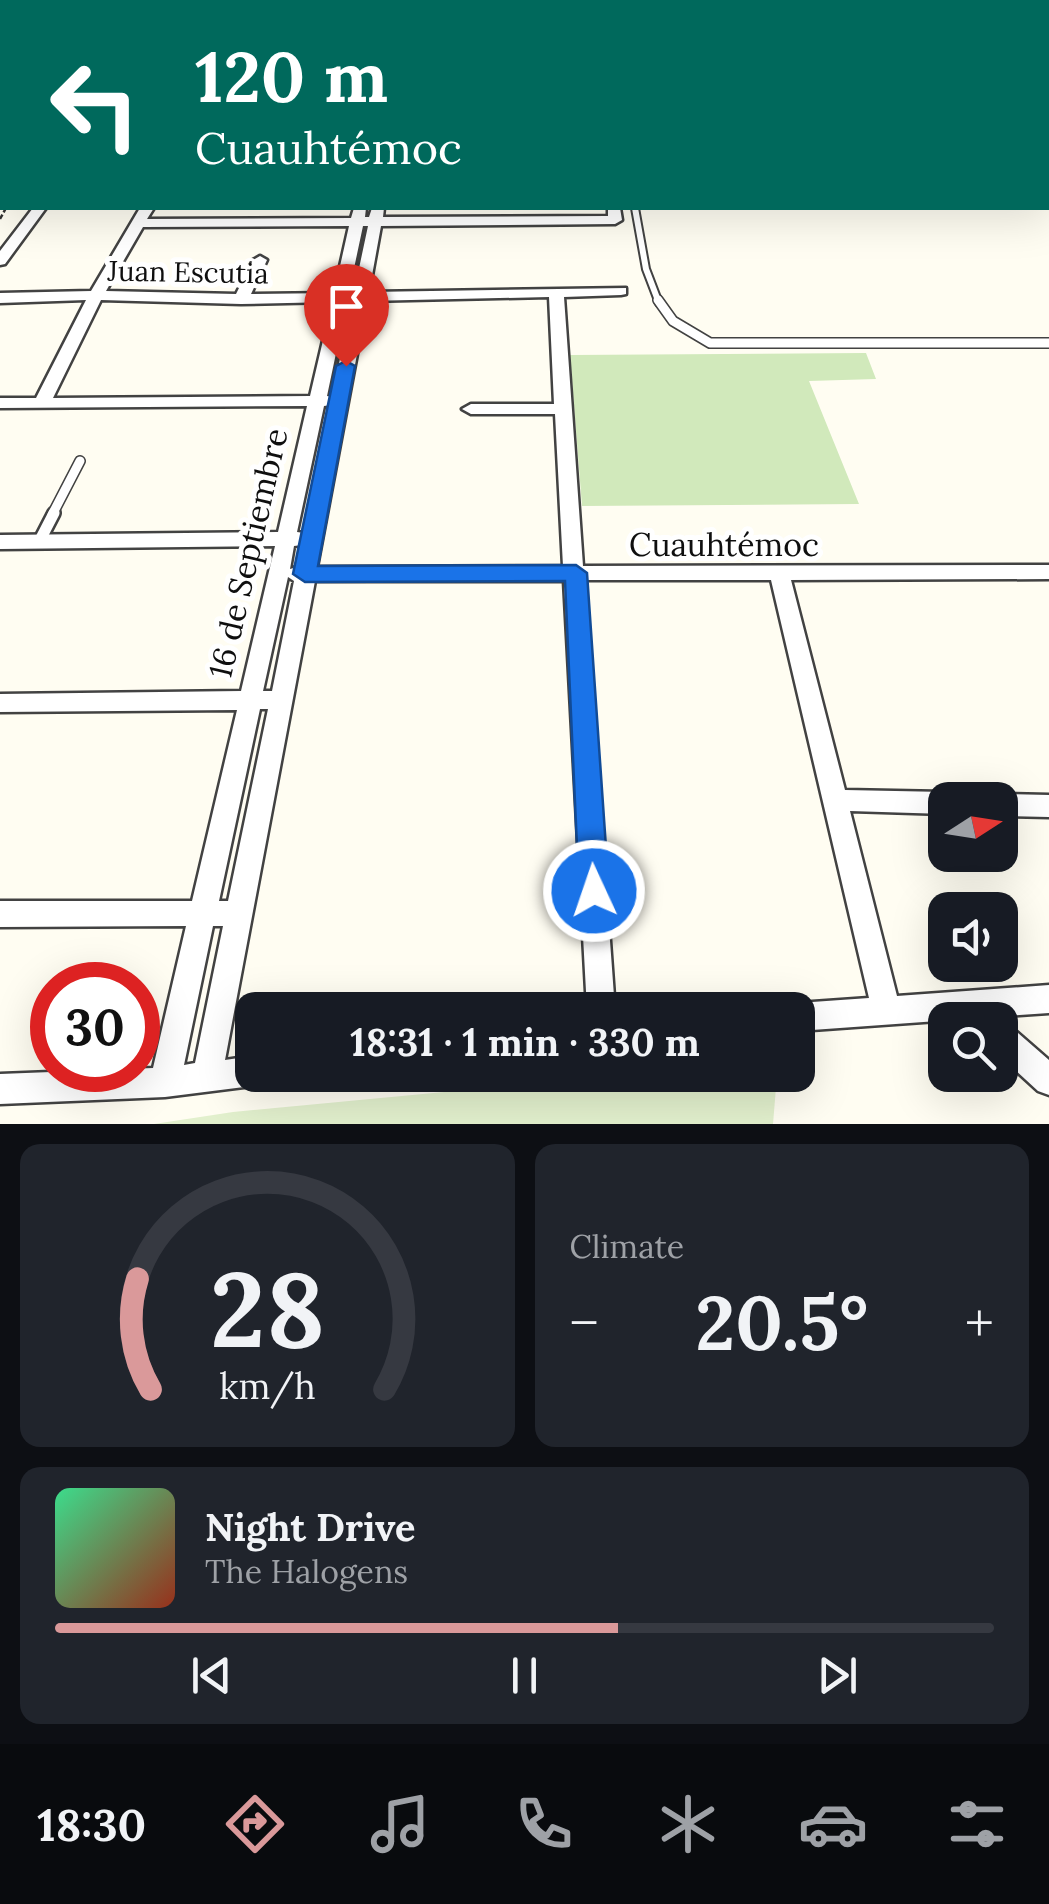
<!DOCTYPE html>
<meta charset="utf-8">
<style>
:root{--surface:#171b24;--page:#20242c;--text:#f1f3f6;--muted:#9ea1a6;--line:#363941;--accent:#da999a}
body{margin:0;font-family:Lora,serif;background:var(--page);color:var(--text);height:100vh;display:flex;flex-direction:column;font-size:38px;white-space:nowrap}
*{box-sizing:border-box;margin:0}
p{font-size:32px;color:var(--muted)}
.icon{flex:none;width:55px;height:55px;fill:none;stroke:currentColor;stroke-width:2;stroke-linecap:round;stroke-linejoin:round}
.map{position:relative;height:1124px;overflow:hidden}
.drawer{display:flex;flex-direction:column;gap:20px;padding:20px;background:#0d0f14;flex:1}
.drawer>*{flex:none}
.banner{position:absolute;left:0px;top:0px;width:1050px;height:210px;box-shadow:0 10px 40px #0002;background:#00695c;color:#fff;overflow:hidden}
.needle{width:65px;rotate:78deg}
.tools{position:absolute;left:928px;top:782px;display:grid;gap:20px}
.tools a{display:grid;place-items:center;width:90px;height:90px;border-radius:20px;background:var(--surface);box-shadow:0 10px 40px #0002;font-size:50px}
.speed{position:absolute;left:30px;top:962px;display:flex;gap:20px;font-size:50px;font-weight:700;text-align:center}
.speed>*{display:grid;place-content:center;width:130px;height:130px;border-radius:50%;background:var(--surface);box-shadow:0 10px 40px #0002;line-height:1}
.speed .limit{border:15px solid #d22;background:#fff;color:#111}
.pin{position:absolute;display:grid;place-items:center;width:85px;height:85px;color:#fff;margin:-102px -42px;border-radius:50% 50% 50% 0;rotate:-45deg;box-shadow:0 0 10px #0007}
.pin .icon{rotate:45deg}
.me{position:absolute;width:110px;margin:-55px;rotate:357deg;stroke-linejoin:round;filter:drop-shadow(0 0 8px #0008)}
.turn{display:flex;align-items:center;gap:35px;height:210px;padding:0 30px;font-size:45px}
.turn .icon{width:130px;height:130px;stroke-width:2.5}
.turn b{display:block;font-size:70px;line-height:85px}
.big{font-size:75px;font-weight:700;line-height:1.1}
.drawer .widget{flex:1;display:flex;flex-direction:column;justify-content:center;gap:15px;min-width:0;padding:0 35px;border-radius:20px;background:var(--page)}
.drawer .dial{align-items:center;gap:0}
.dial svg{height:260px;overflow:visible;fill:none;stroke:var(--line);stroke-width:7;stroke-linecap:round;text-anchor:middle}
.dial text{fill:var(--text);stroke:none}
.song{display:flex;align-items:center;gap:30px}
.cover{width:120px;height:120px;border-radius:15px;background:linear-gradient(135deg,hsl(150 70% 55%),hsl(10 70% 35%))}
.played{height:10px;border-radius:5px;background:linear-gradient(90deg,var(--accent) 60%,var(--line) 60%)}
.keys{display:flex;justify-content:space-around;direction:ltr}
.heat{display:flex;justify-content:space-between;align-items:center;font-size:55px;direction:ltr}
.drawer .tiles{flex:1;display:grid;gap:20px;grid-template-columns:1fr 1fr}
.widget:last-child{grid-column:span 2}
.trip{position:absolute;left:235px;top:992px;width:580px;height:100px;border-radius:20px;background:var(--surface);box-shadow:0 10px 40px #0002;font-weight:700;line-height:100px;text-align:center}
.tab-bar{display:flex;height:160px;justify-content:space-around;align-items:center;background:#090b0e;color:var(--muted)}
.tab-bar .icon{width:70px;height:70px}
.tab-bar .on{color:var(--accent)}
.tab-bar b{font-size:45px;color:var(--text)}
.map>svg:first-child{display:block}
.green{fill:#d1e9bb}
.pitch{fill:#e2f0cd}
.lines{fill:none;stroke-linecap:round;stroke-linejoin:round}
.stream{stroke:#408cca;stroke-width:4}
.service-far2-casing{stroke:#424242;stroke-width:10}
.service-far1-casing{stroke:#424242;stroke-width:12}
.service-casing{stroke:#424242;stroke-width:16}
.minor-casing{stroke:#424242;stroke-width:5}
.secondary-casing{stroke:#313131;stroke-width:5}
.path{stroke:#313131;stroke-width:2.5;stroke-dasharray:5 2.5;stroke-linecap:butt}
.service-far2{stroke:#fff;stroke-width:6}
.service-far1{stroke:#fff;stroke-width:9}
.service{stroke:#fff;stroke-width:11}
.minor{fill:#fff;fill-rule:evenodd}
.secondary{fill:#fdf8af;fill-rule:evenodd}
.route{fill:#1a73e8;stroke:#114b97;stroke-width:2.5}
.labels{text-anchor:middle;dominant-baseline:central;stroke-width:10;stroke-linejoin:round;paint-order:stroke}
.far-street-label{font-size:28px;fill:#0f0f0f;stroke:#fff}
.street-label{font-size:32px;fill:#0f0f0f;stroke:#fff}
</style>
<div class="map">
<svg width="1049" height="1124" viewBox="0 0 1049 1124">
<rect width="100%" height="100%" fill="#fffdf2"/>
<path class="green" d="M866 353 876 379 809 381 859 504 582 506 570 355Z"/>
<path class="pitch" d="M623 1075H777L773 1124H154L233 1112Z"/>
<g class="lines">
<path class="stream" d="M101 2 106 0"/>
<g class="service-far2-casing">
<path id="service-far2" d="M635 208 646 269 659 303"/>
</g>
<g class="service-far1-casing">
<path id="service-far1" d="M658 300 673 321 710 343H1049
M52 515 80 461"/>
</g>
<g class="service-casing">
<path id="service" d="M39 542 54 513"/>
</g>
<g class="minor-casing">
<path id="minor" d="M590 0H600L601 2H592Z
M883 0H918L920 2H887Z
M1048 13H1049V19H1048Z
M1048 33H1049V39H1048Z
M1048 71H1049V78H1048Z
M1048 116H1049V124L1048 123Z
M1048 189H1049V197H1048Z
M33 208H46L5 264 0 265V251Z
M140 208H154L147 219 351 218 354 208H366L365 217H369L372 208H384L383 217 608 216V208H620L622 220 615 224 381 226 369 292 626 288V294L621 295 564 297 583 566 1049 565V579L791 580 845 790 945 792 956 800H945V814L850 811 897 996 1049 985V1013L798 1031V1010H787L788 1007 798 1003 869 998 771 580H584L615 1010H587L564 581H315L225 1060 252 1056V1075H265L262 1081 252 1086 165 1097 0 1104V1074L153 1068 186 926 0 927V901H192L237 710 0 712V694L241 691 275 546 0 549V535L278 532 307 406 0 408V398H36L86 300 0 303V293L91 291ZM349 226 334 293 251 294 267 260 260 256 253 260 236 294 106 291 143 227ZM363 226H368L354 292H349ZM549 297 554 404H471L462 409 471 414H555L563 566 317 567 367 301ZM101 300 241 304 332 302 310 396 53 398ZM347 301H352L332 397 327 396ZM331 405 304 533 297 532 324 406ZM302 545 297 567 290 569 294 546ZM288 577 294 581 272 691H263ZM260 709H268L228 901H219ZM213 926H223L195 1063 184 1065Z
M1000 794 1049 795V817L1000 816V800H990Z
M1000 1022 1010 1026 1049 1060V1095L1038 1091 1000 1056Z"/>
</g>
<g class="secondary-casing">
<path id="secondary" d="M0 0H17L2 5Z"/>
</g>
<path class="path" d="M0 219 6 208"/>
<use href="#service-far2" class="service-far2"/>
<use href="#service-far1" class="service-far1"/>
<use href="#service" class="service"/>
<use href="#minor" class="minor"/>
<use href="#secondary" class="secondary"/>
</g>
<path class="route" d="M346 361 355 366 318 566 576 565 587 573 609 891 605 900 594 905 584 900 579 891 565 581 305 582 293 574 336 366Z"/>
<g class="labels">
<g class="far-street-label">
<text transform="translate(188 272) rotate(1)">Juan Escutia</text>
</g>
<g class="street-label">
<text x="724" y="544">Cuauhtémoc</text>
<text transform="translate(248 553) rotate(-77)">16 de Septiembre</text>
</g>
</g>
</svg>
<div class="tools">
<a><svg class="needle" viewBox="-14 -14 28 28"><path d="M0-13l5 13h-10z" fill="#e53935"/><path d="M0 13l5-13h-10z" fill="#9ea1a6"/></svg></a>
<a><svg class="icon" aria-label="sound" viewBox="0 0 24 24"><path d="M4 9h4l5-4v14l-5-4H4zM17 9q2 3 0 6"/></svg></a>
<a><svg class="icon" aria-label="search" viewBox="0 0 24 24"><circle cx="10" cy="10" r="6"/><path d="M15 15l6 6"/></svg></a>
</div>
<div class="speed"><div class="limit">30</div></div>
<div class="pin" style="left:346px;top:366px;background:#d93025"><svg class="icon" aria-label="arrive" viewBox="0 0 24 24"><path d="M6 21V4h12l-3 4 3 4H6"/></svg></div>
<svg class="me" style="left:594px;top:891px" viewBox="-20 -20 40 40"><circle r="17" fill="#1a73e8" stroke="#fff" stroke-width="3"/><path d="M0-11L8 9 0 5-8 9z" fill="#fff"/></svg>
<div class="trip">18:31 · 1 min · 330 m</div>
<div class="banner">
<div class="turn"><svg class="icon" aria-label="left" viewBox="0 0 24 24"><path d="M17 20v-9H6M10 6l-5 5 5 5"/></svg><div><b>120 m</b>Cuauhtémoc</div></div>
</div>
</div>
<section class="drawer">
<div class="tiles">
<div class="widget dial"><svg viewBox="0 0 100 80">
<path d="M14 69A42 42 0 1 1 86 69"/>
<path d="M14 69A42 42 0 0 1 10 35" stroke="#da999a"/>
<text x="50" y="56" font-size="32" font-weight="700">28</text>
<text x="50" y="72" font-size="11">km/h</text>
</svg></div>
<div class="widget"><p>Climate</p>
<div class="heat"><a>−</a><b class="big">20.5°</b><a>+</a></div>
</div>
<div class="widget">
<div class="song"><i class="cover"></i><div><b>Night Drive</b><p>The Halogens</p></div></div>
<div class="played"></div>
<div class="keys"><svg class="icon" aria-label="previous" viewBox="0 0 24 24"><path d="M18 5L8 12l10 7zM5 5v14"/></svg><svg class="icon" aria-label="pause" viewBox="0 0 24 24"><path d="M8 5v14M16 5v14"/></svg><svg class="icon" aria-label="next" viewBox="0 0 24 24"><path d="M6 5l10 7-10 7zM19 5v14"/></svg></div>
</div>
</div>
</section>
<nav class="tab-bar">
<b>18:30</b>
<svg class="icon on" aria-label="directions" viewBox="0 0 24 24"><path d="M12 3l9 9-9 9-9-9zM9 14v-3h6M13 9l2 2-2 2"/></svg>
<svg class="icon" aria-label="music" viewBox="0 0 24 24"><path d="M9 18V5l10-2v13"/><circle cx="6" cy="18" r="3"/><circle cx="16" cy="16" r="3"/></svg>
<svg class="icon" aria-label="phone" viewBox="0 0 24 24"><path d="M5 4h4l2 5-3 2q2 4 5 5l2-3 5 2v4C11 20 4 13 5 4z"/></svg>
<svg class="icon" aria-label="climate" viewBox="0 0 24 24"><path d="M12 3v18M4 7l16 10M4 17L20 7"/></svg>
<svg class="icon" aria-label="car" viewBox="0 0 24 24"><path d="M5 17H2v-5l4-1 3-4h7l3 4 3 1v5h-3M9 17h6M6 11h13"/><circle cx="7" cy="17" r="2"/><circle cx="17" cy="17" r="2"/></svg>
<svg class="icon" aria-label="filters" viewBox="0 0 24 24"><path d="M4 7h16M4 17h16"/><circle cx="9" cy="7" r="2"/><circle cx="15" cy="17" r="2"/></svg>
</nav>
